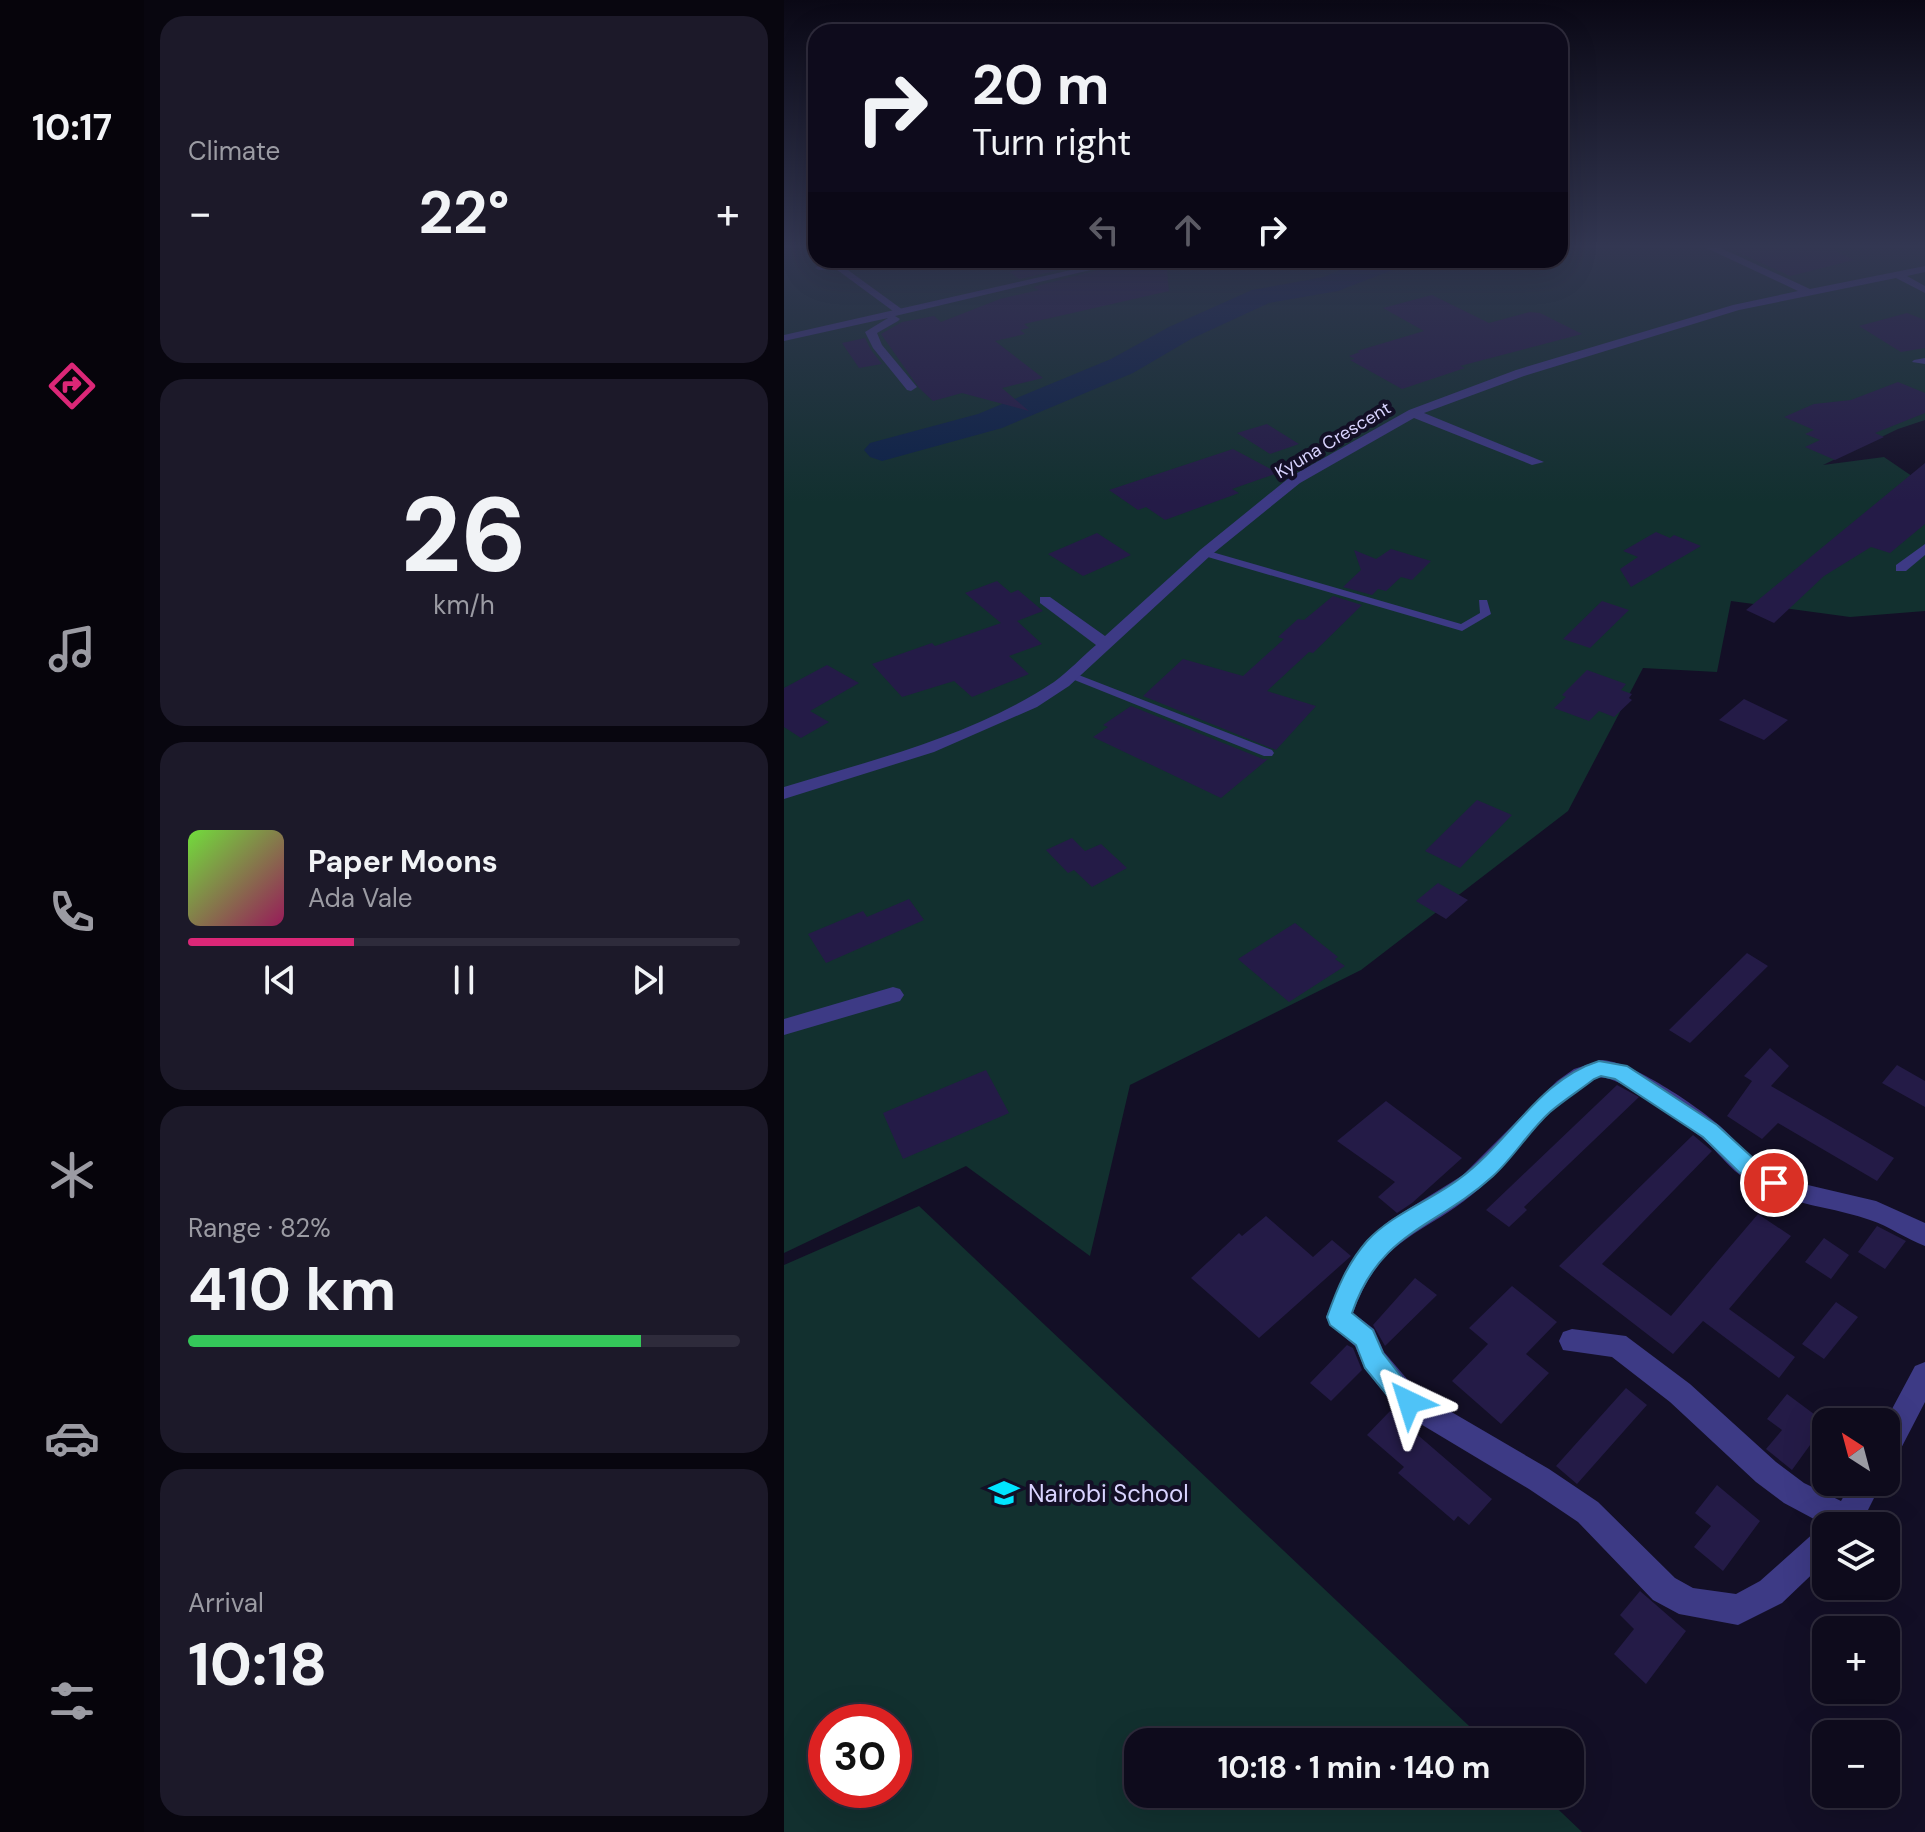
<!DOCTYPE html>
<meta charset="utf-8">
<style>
:root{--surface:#0e0b1c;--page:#1c1929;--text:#f1f3f6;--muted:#9b9ba3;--line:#2e2b3b;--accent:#db2777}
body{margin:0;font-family:"DM Sans",sans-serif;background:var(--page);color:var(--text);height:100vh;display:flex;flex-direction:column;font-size:30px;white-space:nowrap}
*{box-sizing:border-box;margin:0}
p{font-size:26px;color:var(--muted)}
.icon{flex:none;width:44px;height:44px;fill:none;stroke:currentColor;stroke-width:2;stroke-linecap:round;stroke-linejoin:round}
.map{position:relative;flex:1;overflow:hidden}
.side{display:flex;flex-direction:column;gap:16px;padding:16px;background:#08060f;width:640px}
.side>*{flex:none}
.top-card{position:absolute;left:24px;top:24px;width:760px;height:244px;border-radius:24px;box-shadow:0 8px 32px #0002,0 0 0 2px var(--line);background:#0e0b1c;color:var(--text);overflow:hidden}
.needle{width:52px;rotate:324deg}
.buttons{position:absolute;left:1028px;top:1408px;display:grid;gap:16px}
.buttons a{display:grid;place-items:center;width:88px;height:88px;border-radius:16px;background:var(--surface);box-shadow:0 8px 32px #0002,0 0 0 2px var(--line);font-size:40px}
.speed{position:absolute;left:24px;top:1704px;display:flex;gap:16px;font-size:40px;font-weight:700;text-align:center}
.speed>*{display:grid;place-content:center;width:104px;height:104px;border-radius:50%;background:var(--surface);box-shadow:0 8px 32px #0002,0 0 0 2px var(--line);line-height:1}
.speed .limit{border:12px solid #d22;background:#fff;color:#111}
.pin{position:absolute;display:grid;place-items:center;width:68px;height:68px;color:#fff;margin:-34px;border:4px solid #fff;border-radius:50%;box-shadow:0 2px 8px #0007}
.me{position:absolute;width:88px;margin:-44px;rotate:319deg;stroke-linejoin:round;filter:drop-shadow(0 0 6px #0008)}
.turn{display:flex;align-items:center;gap:28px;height:168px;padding:0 32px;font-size:36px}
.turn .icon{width:104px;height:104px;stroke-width:2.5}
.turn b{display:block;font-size:56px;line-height:68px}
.lanes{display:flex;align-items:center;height:76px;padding:0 32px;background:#0003;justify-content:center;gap:40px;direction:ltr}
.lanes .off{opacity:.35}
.big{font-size:60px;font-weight:700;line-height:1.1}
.side .tile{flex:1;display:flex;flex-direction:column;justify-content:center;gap:12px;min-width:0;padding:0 28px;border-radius:24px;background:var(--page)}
.side .dial{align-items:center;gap:0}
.dial b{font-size:104px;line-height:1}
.song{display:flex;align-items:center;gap:24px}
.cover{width:96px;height:96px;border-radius:12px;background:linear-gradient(135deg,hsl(100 70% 55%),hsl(330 70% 35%))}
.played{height:8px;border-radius:4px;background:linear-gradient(90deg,var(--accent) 30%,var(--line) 30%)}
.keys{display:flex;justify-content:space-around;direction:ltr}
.heat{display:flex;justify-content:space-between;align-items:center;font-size:44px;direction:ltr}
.charge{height:12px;border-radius:6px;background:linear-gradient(90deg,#34c759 82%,var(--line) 0)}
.trip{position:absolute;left:340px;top:1728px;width:460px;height:80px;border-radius:24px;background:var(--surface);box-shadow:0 8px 32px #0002,0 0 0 2px var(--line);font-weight:700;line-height:80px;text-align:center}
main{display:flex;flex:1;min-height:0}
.menu{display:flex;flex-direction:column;width:144px;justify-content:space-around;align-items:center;background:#06040b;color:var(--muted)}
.menu .icon{width:56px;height:56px}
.menu .selected{color:var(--accent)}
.menu b{font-size:36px;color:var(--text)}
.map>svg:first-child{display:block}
.green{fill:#12302f;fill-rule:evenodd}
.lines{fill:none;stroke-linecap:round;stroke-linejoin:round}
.river{fill:#0c2248;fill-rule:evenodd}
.building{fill:#241b47}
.lane{fill:#3d3a85;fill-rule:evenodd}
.street{fill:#3d3a85;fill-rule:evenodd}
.route{fill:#4fc3f7;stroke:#337fa1;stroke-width:2}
.labels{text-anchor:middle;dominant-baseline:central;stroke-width:8;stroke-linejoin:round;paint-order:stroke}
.far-street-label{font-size:18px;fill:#d9d4ff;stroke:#130f26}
.near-poi-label{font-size:24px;fill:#d9d4ff;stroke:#130f26;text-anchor:start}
</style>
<main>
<nav class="menu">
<b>10:17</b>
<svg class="icon selected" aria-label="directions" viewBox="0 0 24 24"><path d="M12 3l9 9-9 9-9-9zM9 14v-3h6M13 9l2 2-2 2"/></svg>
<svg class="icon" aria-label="music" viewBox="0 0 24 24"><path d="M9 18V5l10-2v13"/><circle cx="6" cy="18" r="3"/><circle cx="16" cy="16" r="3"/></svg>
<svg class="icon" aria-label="phone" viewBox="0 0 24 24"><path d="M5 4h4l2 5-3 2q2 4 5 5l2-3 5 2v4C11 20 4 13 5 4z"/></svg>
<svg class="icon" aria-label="climate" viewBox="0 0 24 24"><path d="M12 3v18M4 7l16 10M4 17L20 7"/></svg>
<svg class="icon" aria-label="car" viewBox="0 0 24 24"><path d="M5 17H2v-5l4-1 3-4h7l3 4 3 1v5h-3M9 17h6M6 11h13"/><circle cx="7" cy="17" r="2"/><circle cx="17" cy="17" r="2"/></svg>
<svg class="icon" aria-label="filters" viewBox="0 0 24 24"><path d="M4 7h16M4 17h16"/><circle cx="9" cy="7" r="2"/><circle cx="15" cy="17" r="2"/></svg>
</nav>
<section class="side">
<div class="tile"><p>Climate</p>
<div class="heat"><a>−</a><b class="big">22°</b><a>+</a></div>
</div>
<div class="tile dial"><b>26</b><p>km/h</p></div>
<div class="tile">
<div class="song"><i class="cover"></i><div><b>Paper Moons</b><p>Ada Vale</p></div></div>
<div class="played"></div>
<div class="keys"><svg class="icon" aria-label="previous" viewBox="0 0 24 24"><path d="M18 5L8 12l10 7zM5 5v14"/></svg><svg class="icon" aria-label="pause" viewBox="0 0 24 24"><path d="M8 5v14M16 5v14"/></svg><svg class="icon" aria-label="next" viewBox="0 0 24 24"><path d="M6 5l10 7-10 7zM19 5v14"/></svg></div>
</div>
<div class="tile"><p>Range · 82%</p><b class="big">410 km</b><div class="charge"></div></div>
<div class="tile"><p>Arrival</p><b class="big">10:18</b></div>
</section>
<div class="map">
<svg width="1141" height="1832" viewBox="0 0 1141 1832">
<rect width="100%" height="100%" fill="#130f26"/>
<path class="green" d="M0 245H32V260H776V245H1141V420L1114 429 1039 465 1100 457 1141 485V611L1066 617 947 601 933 672 859 668 784 811 577 970 346 1085 306 1256 182 1166 0 1253Z
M135 1206 702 1742H354V1794H758L798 1832H0V1265ZM42 1722H110V1790H42Z"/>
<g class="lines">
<path class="river" d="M578 260H623L619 266 554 291 485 303 407 339 349 373 218 428 98 461 86 457 80 450 86 443 194 414 327 359 385 327 468 290 540 277Z"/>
</g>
<path class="building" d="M938 245H1040L1070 260 1006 276Z
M276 260H317L236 279 225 272Z
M352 260H382L385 291 240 324 245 328 236 330 241 334 211 341 259 378 218 388 245 411 178 393 149 401 135 388 97 334 118 322 150 316 157 322 216 299 255 290 249 287Z
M648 295 705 323 746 312 756 313 798 334 676 366 681 368 618 389 566 360 571 359 565 356 576 352 573 351 640 331 599 308Z
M1123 313 1141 320V348L1117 352 1075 326Z
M81 338 87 350 98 364 75 368 58 343Z
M1114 382 1141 393V413L1091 433 1100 437 1051 460 1021 447 1036 440 1021 434 1030 430 1000 417 1030 404 1067 400Z
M483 424 515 444 486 454 453 433Z
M449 449 494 473 448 489 455 493 381 520 362 507 354 510 325 490Z
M1141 463V524L1106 553 1087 547 1040 576 990 623 962 610Z
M872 532 886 538 890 535 917 546 847 587 836 569 854 557 839 551Z
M313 533 347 555 299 576 264 554Z
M607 549 647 561 628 580 617 577 602 591 594 589 588 595 559 587 577 570 570 550 592 559Z
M213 581 227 593 234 590 259 611 233 621 258 644 225 656 245 674 188 697 170 681 118 697 88 664 148 643 151 646 217 623 181 593Z
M549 596 578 605 529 653 525 652 483 691 532 706 492 750 359 696 399 659 459 676 500 639 494 637 514 619 520 620Z
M818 601 845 610 806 648 779 639Z
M43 665 75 683 26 711 45 722 17 738 0 727V688Z
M803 670 842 684 837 690 848 694 845 698 848 700 830 717 815 711 805 721 770 708 782 697 778 695Z
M960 699 1004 720 980 740 935 720Z
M347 706 479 759H484L437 798 309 737 324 727 319 725Z
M693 800 728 815 676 868 641 851Z
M288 838 301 851 317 844 343 868 308 887 290 870 284 873 262 850Z
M654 883 684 900 662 919 632 901Z
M125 899 140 920 42 963 24 934 79 911 83 917Z
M511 923 554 957 551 959 561 966 505 1002 454 959Z
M963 953 984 966 906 1043 885 1030Z
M986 1048 1005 1066 987 1086 1110 1158 1093 1181 994 1123 978 1139 943 1116 968 1081 960 1076Z
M1113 1065 1141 1081V1107L1098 1083Z
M202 1070 225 1113 119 1159 99 1113Z
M833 1085 855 1097 740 1207 743 1210 725 1227 702 1210Z
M602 1101 678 1158 628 1203 613 1213 594 1197 611 1182 553 1141Z
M909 1135 928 1151 818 1264 887 1316 974 1214 1007 1236 945 1309 1011 1357 995 1378 919 1321 889 1354 775 1266Z
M482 1216 529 1257 548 1240 567 1256 475 1338 407 1278 455 1233 458 1236Z
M1093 1226 1122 1241 1101 1269 1074 1252Z
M1040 1238 1065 1255 1047 1279 1021 1262Z
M631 1278 653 1295 601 1346 589 1325Z
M728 1286 773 1322 742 1354 765 1373 717 1424 668 1381 704 1344 685 1328Z
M1052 1302 1074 1317 1040 1359 1018 1344Z
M563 1345 569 1348 578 1370 547 1401 526 1383Z
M842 1388 863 1405 793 1484 772 1466Z
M1003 1394 1042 1423 1008 1470 982 1449 998 1430 983 1419Z
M606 1411 708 1499 685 1525 674 1516 670 1521 614 1473 620 1467 583 1435Z
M933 1485 976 1521 939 1571 910 1547 927 1526 911 1513Z
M856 1591 902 1631 862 1684 830 1654 850 1629 836 1615Z"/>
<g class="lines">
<path class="lane" d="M57 265 119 310V314H113L52 269 35 270 31 268 35 266Z
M421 550 677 624 696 613 695 600H703L707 614 678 631 417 555V551Z
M287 672 488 750 490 753 488 756H480L283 677V673Z"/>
<path class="street" d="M916 245H930L1026 289 1141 266V272L1123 276 1141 286V293L1112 278 955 310 740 376 640 413 760 462 748 465 630 418 516 483 426 556 285 686 253 707 150 752 0 799V787C92 759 189 736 270 682 285 671 298 657 312 645L256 603V597H266L321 636 416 550 506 477 625 410 732 370 949 305 1014 291Z
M331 260H349L111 316 116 319 114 321 93 333 98 345 133 387 127 391 123 390 89 348 81 332 104 318 0 341V335Z
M1141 358V364L1128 362 1130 360Z
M1141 544V555L1122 571H1112V565Z
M109 987 116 989 120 995 116 1001 0 1035V1019Z
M818 1060C847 1061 913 1106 936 1126 949 1137 959 1151 973 1160 985 1169 998 1176 1011 1182L1092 1201 1141 1223V1246C1122 1239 1105 1226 1086 1220 1040 1204 990 1205 951 1171 939 1160 929 1147 917 1137 900 1124 832 1072 814 1078 773 1091 729 1160 695 1189 641 1236 597 1234 569 1313L590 1329 600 1352 635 1393 765 1469 814 1502 891 1578 909 1588 952 1594 976 1581 1032 1531 1042 1526V1561L998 1603 954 1625 895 1614 869 1600 794 1522 745 1489 615 1411 581 1369 571 1346 546 1325 542 1317 561 1272 583 1240 605 1221 679 1175 773 1081 790 1069Z
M788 1329 842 1336 906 1384 992 1462 1020 1483 1057 1501 1068 1482H1098L1076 1526H1043L1000 1503 972 1482 886 1402 828 1357 779 1350 775 1341 779 1332Z
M1141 1362V1402L1112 1458 1102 1462 1101 1422 1131 1366Z"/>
</g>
<linearGradient id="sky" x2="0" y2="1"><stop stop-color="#0a0815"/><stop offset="0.49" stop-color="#333752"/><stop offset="1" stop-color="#333752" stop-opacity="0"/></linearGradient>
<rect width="1141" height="502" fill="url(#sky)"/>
<path class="route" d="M815 1061 843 1066 933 1125 970 1159 997 1177 1001 1183 997 1190 990 1193 982 1190 955 1172 919 1137 831 1079 817 1076 810 1079C796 1090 780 1100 766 1112 745 1131 730 1157 709 1176 652 1228 596 1231 568 1313L589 1330 599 1353 637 1402 634 1411 625 1414 616 1411 581 1368 572 1345 546 1325 543 1317C553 1289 563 1264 583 1241 608 1214 646 1201 675 1179 725 1143 754 1080 815 1061Z"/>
<defs>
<g id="school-bare" transform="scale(2.4)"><path d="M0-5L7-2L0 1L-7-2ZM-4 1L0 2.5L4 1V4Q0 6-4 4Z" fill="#00e5ff" stroke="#130f26" stroke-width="2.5" paint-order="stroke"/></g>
</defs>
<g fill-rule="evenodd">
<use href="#school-bare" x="220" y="1493"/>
</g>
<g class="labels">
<g class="far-street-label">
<text transform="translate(549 440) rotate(-31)">Kyuna Crescent</text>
</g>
<g class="near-poi-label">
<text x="244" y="1493">Nairobi School</text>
</g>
</g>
</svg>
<div class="buttons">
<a><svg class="needle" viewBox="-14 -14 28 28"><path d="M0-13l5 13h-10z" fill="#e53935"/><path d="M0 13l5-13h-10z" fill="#9b9ba3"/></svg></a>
<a><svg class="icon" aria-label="layers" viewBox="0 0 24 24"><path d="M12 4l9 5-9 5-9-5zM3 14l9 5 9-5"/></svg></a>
<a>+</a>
<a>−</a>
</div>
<div class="speed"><div class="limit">30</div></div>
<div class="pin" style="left:990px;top:1183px;background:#d93025"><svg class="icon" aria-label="arrive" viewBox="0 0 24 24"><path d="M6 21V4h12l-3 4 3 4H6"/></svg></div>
<svg class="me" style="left:625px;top:1402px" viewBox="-20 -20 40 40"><path d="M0-17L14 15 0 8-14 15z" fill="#4fc3f7" stroke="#fff" stroke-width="4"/></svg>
<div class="trip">10:18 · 1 min · 140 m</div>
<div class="top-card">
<div class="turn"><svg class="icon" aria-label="right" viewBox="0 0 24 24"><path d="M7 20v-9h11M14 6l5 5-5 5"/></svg><div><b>20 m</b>Turn right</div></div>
<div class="lanes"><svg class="icon off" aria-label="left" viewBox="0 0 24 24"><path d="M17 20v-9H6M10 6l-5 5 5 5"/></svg><svg class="icon off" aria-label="ahead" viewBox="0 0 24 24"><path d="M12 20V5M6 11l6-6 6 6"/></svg><svg class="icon" aria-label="right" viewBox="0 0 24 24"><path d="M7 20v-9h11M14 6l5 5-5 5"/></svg></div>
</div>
</div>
</main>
